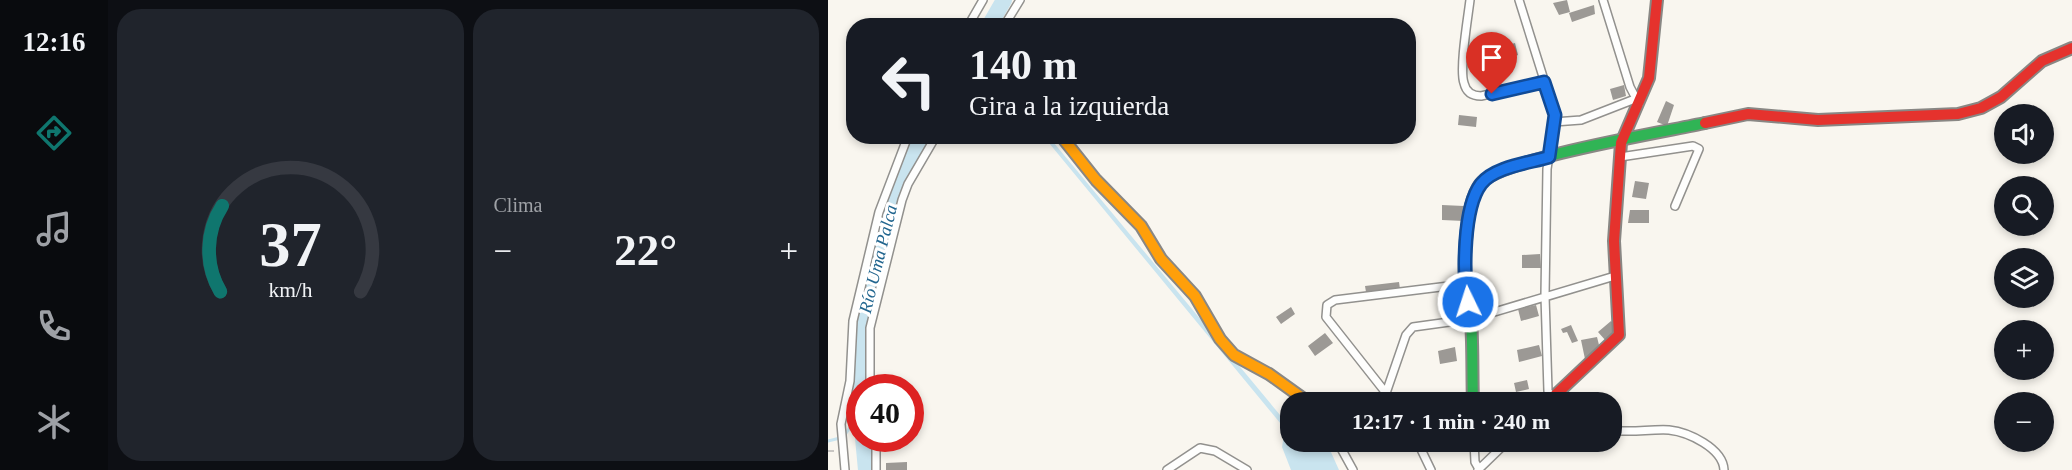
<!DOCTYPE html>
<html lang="es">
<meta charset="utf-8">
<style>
:root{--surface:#171b24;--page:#20242c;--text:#f1f3f6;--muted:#9ea1a6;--line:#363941;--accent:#0f766e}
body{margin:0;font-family:Georgia,serif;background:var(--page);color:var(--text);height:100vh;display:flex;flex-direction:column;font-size:22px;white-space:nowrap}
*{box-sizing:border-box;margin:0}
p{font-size:20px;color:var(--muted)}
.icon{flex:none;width:33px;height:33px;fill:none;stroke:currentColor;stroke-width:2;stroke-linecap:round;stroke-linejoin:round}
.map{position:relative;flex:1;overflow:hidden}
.drawer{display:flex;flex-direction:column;gap:9px;padding:9px;background:#0d0f14;width:720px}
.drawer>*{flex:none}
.guide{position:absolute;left:18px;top:18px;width:570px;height:126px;border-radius:24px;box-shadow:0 3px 9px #0003;background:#171b24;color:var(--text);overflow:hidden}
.buttons{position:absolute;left:1166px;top:104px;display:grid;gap:12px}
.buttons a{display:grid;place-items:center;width:60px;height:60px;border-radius:50%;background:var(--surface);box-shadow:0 3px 9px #0003;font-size:30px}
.speed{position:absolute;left:18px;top:374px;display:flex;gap:12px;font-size:30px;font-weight:700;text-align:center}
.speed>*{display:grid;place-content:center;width:78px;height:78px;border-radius:50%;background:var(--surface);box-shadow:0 3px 9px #0003;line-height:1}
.speed .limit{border:9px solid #d22;background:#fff;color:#111}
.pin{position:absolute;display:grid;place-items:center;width:51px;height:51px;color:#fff;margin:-62px -26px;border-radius:50% 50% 50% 0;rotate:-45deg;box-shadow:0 0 6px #0007}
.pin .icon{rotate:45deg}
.me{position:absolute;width:66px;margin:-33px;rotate:356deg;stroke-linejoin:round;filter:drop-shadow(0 0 4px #0008)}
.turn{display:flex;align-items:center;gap:21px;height:126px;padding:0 24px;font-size:27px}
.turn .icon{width:78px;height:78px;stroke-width:2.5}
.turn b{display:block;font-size:42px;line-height:51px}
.big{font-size:45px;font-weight:800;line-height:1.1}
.drawer .tile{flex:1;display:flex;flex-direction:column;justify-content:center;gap:9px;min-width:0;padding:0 21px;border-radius:24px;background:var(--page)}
.drawer .dial{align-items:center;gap:0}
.dial svg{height:156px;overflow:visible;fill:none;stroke:var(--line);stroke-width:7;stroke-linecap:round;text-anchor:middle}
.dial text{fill:var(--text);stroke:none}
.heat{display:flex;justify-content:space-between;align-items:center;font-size:33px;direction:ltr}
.drawer .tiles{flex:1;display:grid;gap:9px;grid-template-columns:repeat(2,1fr)}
.trip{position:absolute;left:452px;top:392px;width:342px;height:60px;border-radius:24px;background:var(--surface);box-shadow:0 3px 9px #0003;font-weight:800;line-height:60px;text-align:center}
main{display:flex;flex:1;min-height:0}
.tab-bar{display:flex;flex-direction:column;width:108px;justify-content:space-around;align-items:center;background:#090b0e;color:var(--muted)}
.tab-bar .icon{width:42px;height:42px}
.tab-bar .current{color:var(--accent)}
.tab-bar b{font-size:27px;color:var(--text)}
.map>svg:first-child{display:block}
.water{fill:#c9e4ef}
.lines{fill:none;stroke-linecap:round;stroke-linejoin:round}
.stream{stroke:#c9e4ef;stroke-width:3}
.river{stroke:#c9e4ef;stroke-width:16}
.building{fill:#9c9995}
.street-casing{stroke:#92918e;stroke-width:10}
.fast-casing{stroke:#898784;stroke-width:14}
.slow-casing{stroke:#898784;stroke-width:14}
.jam-casing{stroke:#898784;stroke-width:14}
.path{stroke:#b7b6b5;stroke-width:1.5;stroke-dasharray:6 3;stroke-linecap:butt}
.street{stroke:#fefefd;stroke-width:7}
.fast{stroke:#30b455;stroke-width:10}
.slow{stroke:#ff9f0a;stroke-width:10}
.jam{stroke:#e5322d;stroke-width:10}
.route-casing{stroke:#114b97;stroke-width:15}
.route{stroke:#1a73e8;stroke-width:10}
.labels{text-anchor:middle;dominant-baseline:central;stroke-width:6;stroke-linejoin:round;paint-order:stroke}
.water-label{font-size:18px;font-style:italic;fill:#22668f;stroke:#fff}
</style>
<main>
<nav class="tab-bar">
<b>12:16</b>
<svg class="icon current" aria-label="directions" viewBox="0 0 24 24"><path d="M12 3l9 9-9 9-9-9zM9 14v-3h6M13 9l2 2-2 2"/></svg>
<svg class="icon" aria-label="music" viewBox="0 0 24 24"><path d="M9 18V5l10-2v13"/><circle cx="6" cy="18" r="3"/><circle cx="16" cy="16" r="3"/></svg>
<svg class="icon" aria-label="phone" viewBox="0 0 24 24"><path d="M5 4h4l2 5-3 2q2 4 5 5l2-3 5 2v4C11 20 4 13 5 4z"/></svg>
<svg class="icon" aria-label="climate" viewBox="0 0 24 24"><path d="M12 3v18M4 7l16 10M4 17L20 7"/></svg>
</nav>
<section class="drawer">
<div class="tiles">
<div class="tile dial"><svg viewBox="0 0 100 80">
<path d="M14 69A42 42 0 1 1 86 69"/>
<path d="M14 69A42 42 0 0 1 15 25" stroke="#0f766e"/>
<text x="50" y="56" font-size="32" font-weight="700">37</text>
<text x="50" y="72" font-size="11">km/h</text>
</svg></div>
<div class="tile"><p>Clima</p>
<div class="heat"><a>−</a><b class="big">22°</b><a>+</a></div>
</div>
</div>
</section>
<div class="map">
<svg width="1244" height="470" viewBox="0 0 1244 470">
<rect width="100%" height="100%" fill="#f9f6ef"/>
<path class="water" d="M216 137H221L462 427V441H498L511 470H463L454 447 457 429Z"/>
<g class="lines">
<path class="stream" d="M18 433 32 414
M0 441 12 438"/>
<path class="river" d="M161 26 176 0
M32 387C27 306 56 208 93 136
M35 438 38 470"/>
</g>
<path class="building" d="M739 0 742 12 731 15 725 3Z
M766 5 767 14 744 22 741 13Z
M687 43 690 55 681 59 677 46Z
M796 85 798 96 785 100 782 89Z
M838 101 846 105 839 126 829 122Z
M631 115 649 117 648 127 630 125Z
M807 181 821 183 818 199 804 197Z
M614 205 636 206V221L614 220Z
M802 210H821V223H800Z
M712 254 713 268H694V255Z
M571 282 572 289 538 292 537 286Z
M708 305 711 316 693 321 690 309Z
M620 306 621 311 630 309V313L613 316 611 308Z
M463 307 467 314 453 324 448 317Z
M783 321 791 330 778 341 770 332Z
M743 325 750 341 744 343 739 332 735 333 733 329Z
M497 333 505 343 487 356 480 346Z
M769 337 771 345 757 359 753 340Z
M711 345 714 356 691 362 689 350Z
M627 347 629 361 612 364 610 351Z
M699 380 701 389 688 392 686 383Z
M79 462V470H58V463Z"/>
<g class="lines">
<g class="street-casing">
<path id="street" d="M642 0C640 17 631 69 636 83 638 92 644 96 653 96L716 82
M691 0 727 115 719 169 717 296 720 391 728 402
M775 0 802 87 811 104
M140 26 155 0
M176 26 192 0
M726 122 753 120 807 99
M792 157 865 146 871 149 847 206
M42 387V328L74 200 80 184 108 136
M558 393 498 317 499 305 507 300 637 284
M564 402 558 393 578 335 585 327 643 319 787 276
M783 430C802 433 822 429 841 430 860 432 895 448 896 470
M48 438V470
M509 441 525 470
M589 441 603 470
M646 441 647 462 651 469
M17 470 13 424 22 381 25 321 51 212 80 136
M339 470 372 448 387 451 419 470
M650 470 680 441"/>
</g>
<g class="fast-casing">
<path id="fast" d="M645 402C644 375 645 347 643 320 642 308 638 296 637 284 636 261 637 199 654 182 679 158 835 132 877 123"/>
</g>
<g class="slow-casing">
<path id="slow" d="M233 136 268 180 313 226 333 259 367 296 392 339 406 355 441 374 480 402"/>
</g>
<g class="jam-casing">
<path id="jam" d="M877 123 920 114 990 120 1130 114 1153 108 1173 97 1214 61 1244 48
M720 402 791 335 786 241 793 143 821 78 829 0"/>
</g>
<path class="path" d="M0 451H7"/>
<use href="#street" class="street"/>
<use href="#fast" class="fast"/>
<use href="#slow" class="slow"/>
<use href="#jam" class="jam"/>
</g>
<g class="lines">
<g class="route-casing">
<path id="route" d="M640 302C635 273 635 208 653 184 666 167 701 163 721 157L727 115 716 82 664 94"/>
</g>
<use href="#route" class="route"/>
</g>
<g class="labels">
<g class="water-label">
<text transform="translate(50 259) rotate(-76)">Río Uma Palca</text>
</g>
</g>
</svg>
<div class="buttons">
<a><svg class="icon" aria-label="sound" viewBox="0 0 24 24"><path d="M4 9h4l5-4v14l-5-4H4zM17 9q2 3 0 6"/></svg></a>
<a><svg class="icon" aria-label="search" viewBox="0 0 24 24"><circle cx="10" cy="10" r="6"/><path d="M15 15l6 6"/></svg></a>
<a><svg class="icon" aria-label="layers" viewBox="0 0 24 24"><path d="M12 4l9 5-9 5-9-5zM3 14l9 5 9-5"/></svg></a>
<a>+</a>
<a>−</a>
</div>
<div class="speed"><div class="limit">40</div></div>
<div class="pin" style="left:664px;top:94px;background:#d93025"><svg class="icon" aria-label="arrive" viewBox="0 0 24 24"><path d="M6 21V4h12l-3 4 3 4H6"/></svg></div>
<svg class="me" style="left:640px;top:302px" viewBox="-20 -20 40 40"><circle r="17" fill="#1a73e8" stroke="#fff" stroke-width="3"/><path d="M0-11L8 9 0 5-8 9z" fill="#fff"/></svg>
<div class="trip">12:17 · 1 min · 240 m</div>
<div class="guide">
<div class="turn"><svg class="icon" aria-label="left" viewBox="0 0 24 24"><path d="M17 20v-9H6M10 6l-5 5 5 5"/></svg><div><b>140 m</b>Gira a la izquierda</div></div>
</div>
</div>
</main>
